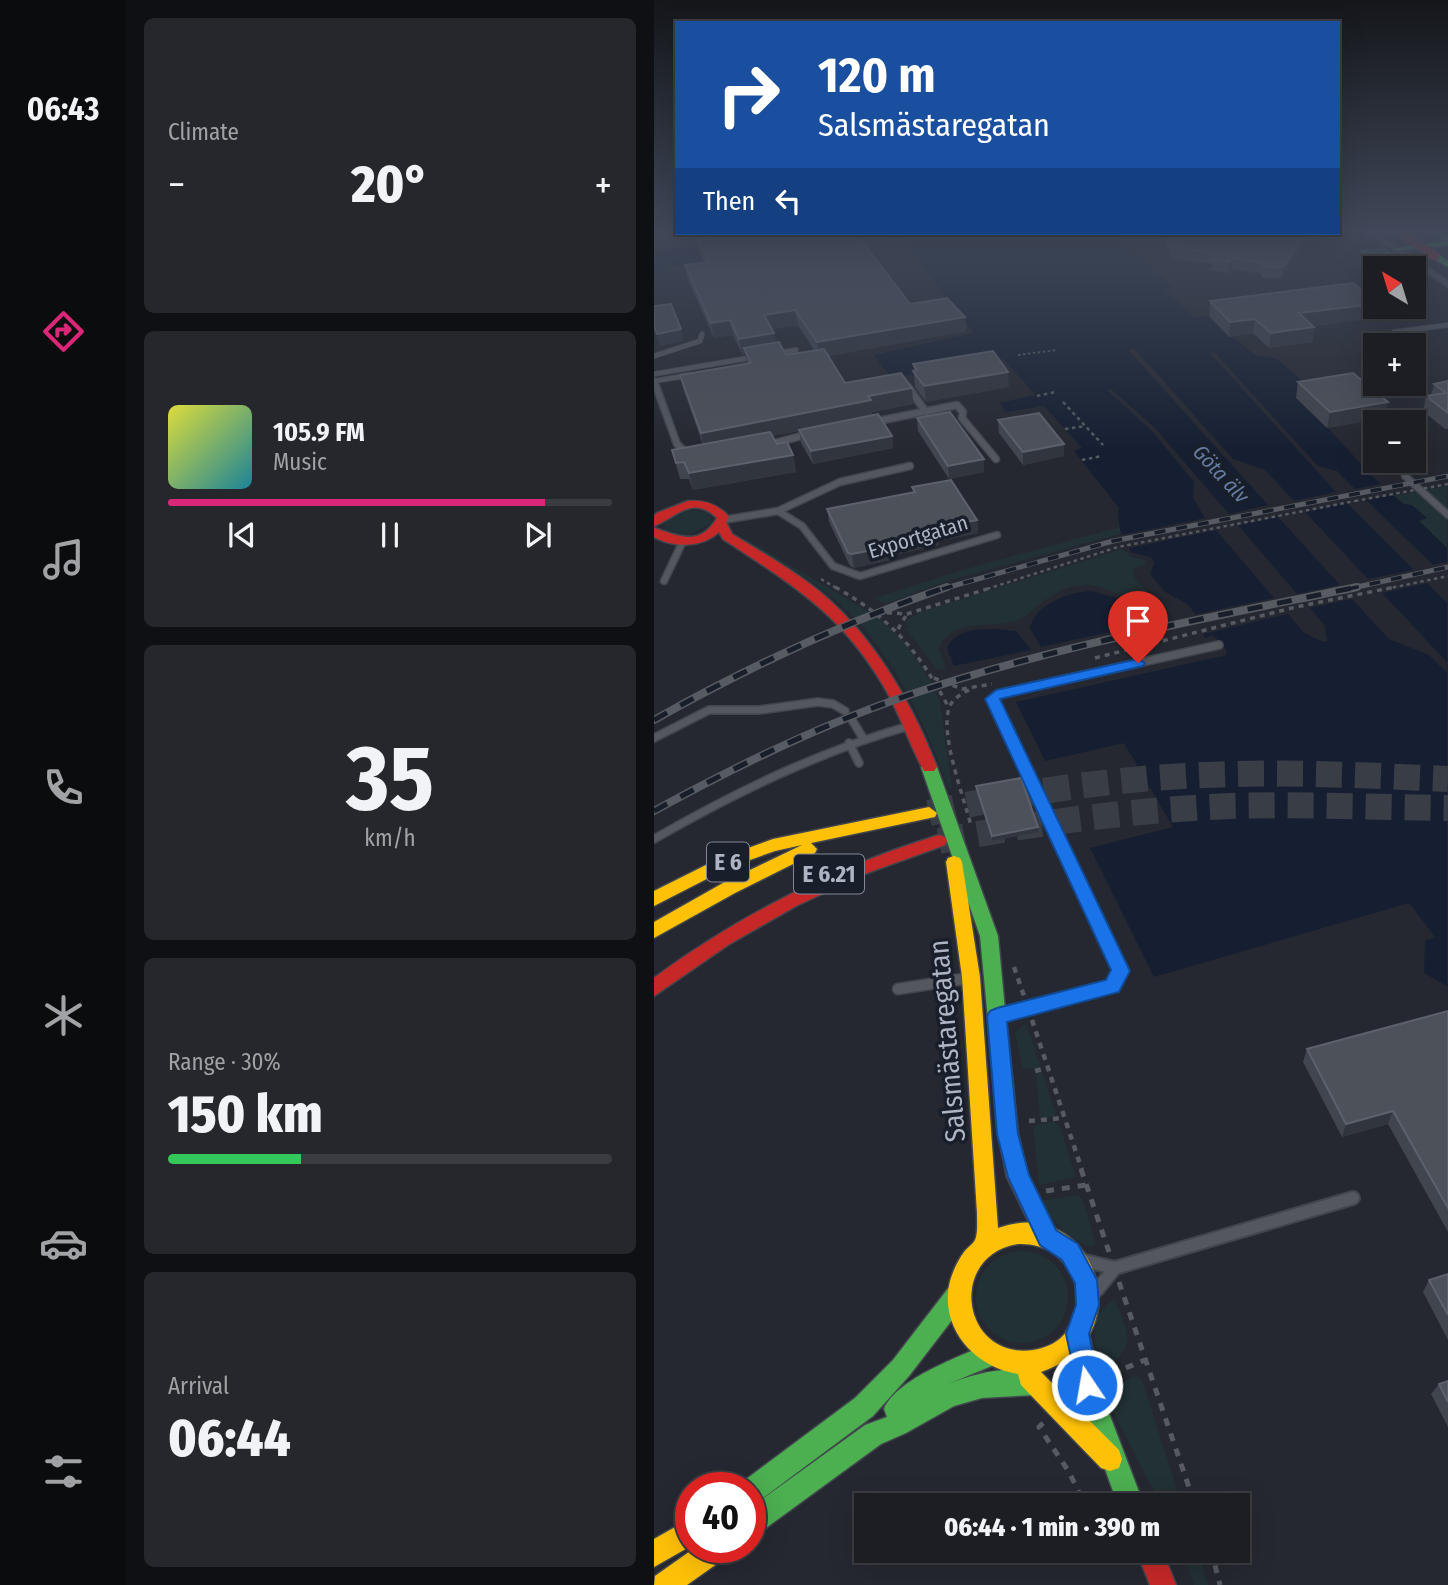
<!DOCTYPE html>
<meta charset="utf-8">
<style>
:root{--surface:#1c1e24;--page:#25272c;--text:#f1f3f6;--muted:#a0a2a6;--line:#3a3c41;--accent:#db2777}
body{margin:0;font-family:"Fira Sans Condensed",sans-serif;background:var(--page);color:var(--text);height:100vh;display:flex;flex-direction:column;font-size:26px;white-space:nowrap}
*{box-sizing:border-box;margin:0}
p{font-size:23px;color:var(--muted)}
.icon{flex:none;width:38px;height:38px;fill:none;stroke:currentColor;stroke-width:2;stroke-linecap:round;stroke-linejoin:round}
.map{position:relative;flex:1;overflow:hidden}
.drawer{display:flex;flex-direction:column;gap:18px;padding:18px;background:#0f1014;width:528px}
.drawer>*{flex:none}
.banner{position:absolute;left:21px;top:21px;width:665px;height:214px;border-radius:0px;box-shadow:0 7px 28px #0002,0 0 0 2px var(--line);background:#1a4fa0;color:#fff;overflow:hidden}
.needle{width:46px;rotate:322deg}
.buttons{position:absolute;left:709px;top:256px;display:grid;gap:14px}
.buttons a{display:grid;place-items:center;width:63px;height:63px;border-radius:0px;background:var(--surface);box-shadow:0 7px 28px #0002,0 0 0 2px var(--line);font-size:35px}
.speed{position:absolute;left:21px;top:1472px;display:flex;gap:14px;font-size:35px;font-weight:700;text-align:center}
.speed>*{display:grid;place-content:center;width:91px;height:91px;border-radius:50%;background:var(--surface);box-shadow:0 7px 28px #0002,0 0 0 2px var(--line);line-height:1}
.speed .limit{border:10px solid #d22;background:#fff;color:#111}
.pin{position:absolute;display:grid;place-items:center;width:60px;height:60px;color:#fff;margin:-72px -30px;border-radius:50% 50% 50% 0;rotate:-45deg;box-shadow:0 0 7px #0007}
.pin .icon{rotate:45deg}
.me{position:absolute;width:77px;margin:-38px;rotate:348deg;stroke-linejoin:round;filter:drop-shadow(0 0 5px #0008)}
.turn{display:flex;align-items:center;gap:24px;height:147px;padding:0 28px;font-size:32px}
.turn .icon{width:91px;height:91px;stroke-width:2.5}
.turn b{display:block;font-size:49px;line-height:60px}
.then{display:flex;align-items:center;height:66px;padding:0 28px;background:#0003;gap:14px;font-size:26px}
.big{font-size:52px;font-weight:800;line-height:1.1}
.drawer .card{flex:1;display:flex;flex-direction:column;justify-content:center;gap:10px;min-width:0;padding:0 24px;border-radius:10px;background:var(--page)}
.drawer .dial{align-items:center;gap:0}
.dial b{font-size:91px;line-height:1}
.song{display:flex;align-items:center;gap:21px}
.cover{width:84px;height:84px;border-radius:10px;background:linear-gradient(135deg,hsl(60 70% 55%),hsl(190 70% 35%))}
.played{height:7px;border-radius:4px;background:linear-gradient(90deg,var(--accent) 85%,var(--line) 85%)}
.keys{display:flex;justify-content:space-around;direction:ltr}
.heat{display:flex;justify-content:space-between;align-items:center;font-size:38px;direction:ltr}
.charge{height:10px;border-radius:5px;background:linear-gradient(90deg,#34c759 30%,var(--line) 0)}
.trip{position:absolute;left:200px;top:1493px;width:396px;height:70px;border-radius:0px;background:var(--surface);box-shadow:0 7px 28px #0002,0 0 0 2px var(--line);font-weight:800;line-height:70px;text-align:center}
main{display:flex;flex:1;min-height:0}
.tabs{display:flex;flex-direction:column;width:126px;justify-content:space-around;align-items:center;background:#0b0c0e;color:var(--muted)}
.tabs .icon{width:49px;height:49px}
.tabs .selected{color:var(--accent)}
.tabs b{font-size:32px;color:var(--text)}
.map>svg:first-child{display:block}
.green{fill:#223135}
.water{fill:#161f31}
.pier{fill:#252830;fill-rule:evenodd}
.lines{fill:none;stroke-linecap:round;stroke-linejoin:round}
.highway-tunnel{stroke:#393d46;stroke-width:26;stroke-dasharray:26 13;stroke-linecap:butt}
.lane-far4-casing{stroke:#41454d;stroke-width:6}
.lane-far3-casing{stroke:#41454d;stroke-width:9}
.lane-far2-casing{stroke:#41454d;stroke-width:10}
.lane-far1-casing{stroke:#41454d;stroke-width:13}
.lane-casing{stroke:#41454d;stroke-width:16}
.street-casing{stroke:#41454d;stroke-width:3}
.fast-casing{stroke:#41454d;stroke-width:3}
.slow-casing{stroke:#41454d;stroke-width:3}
.jam-casing{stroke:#41454d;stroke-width:3}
.path-far4{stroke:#565a61;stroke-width:2;stroke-dasharray:2.5 2.5;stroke-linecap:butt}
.path-far3{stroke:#565a61;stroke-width:2.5;stroke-dasharray:3.5 3.5;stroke-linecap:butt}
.path-far2{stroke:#565a61;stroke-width:3.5;stroke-dasharray:5 5;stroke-linecap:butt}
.path-far1{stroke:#565a61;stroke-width:4.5;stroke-dasharray:6 6;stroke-linecap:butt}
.path{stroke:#565a61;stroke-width:5;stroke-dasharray:8 8;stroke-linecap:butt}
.lane-far4{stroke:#54575e;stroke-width:4.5}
.lane-far3{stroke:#54575e;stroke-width:6}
.lane-far2{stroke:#54575e;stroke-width:7}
.lane-far1{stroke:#54575e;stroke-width:10}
.lane{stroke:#54575e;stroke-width:12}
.street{fill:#54575e;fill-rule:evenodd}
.fast{fill:#4caf50;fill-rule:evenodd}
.slow{fill:#ffc107;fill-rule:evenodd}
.jam{fill:#c62828;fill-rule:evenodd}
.rail-far1-casing{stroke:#575b62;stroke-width:5}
.rail-casing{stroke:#575b62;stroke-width:8}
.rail-far1{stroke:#191f2a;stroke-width:3.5;stroke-dasharray:11;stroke-linecap:butt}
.rail{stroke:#191f2a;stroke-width:5;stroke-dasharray:15;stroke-linecap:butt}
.jam-bridge-casing{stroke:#41444c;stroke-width:10;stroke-linecap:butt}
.path-bridge{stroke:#565a61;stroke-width:2.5;stroke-dasharray:3.5 3.5;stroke-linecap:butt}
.jam-bridge{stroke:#c62828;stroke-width:9}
.wall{fill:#41454e;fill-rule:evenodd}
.shaded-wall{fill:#31353d}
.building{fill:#4d515a;stroke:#5c616b;stroke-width:2}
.route{fill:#1a73e8;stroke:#114b97;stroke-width:2}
.labels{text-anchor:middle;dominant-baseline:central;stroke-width:7;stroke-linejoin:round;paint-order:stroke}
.far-water-label{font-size:21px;font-style:italic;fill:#667ca1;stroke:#191f2a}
.far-street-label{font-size:21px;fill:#adb4c3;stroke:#191f2a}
.shield{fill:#191f2a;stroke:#818795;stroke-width:2}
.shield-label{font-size:23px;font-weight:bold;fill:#adb4c3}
.near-street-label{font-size:28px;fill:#adb4c3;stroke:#191f2a}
</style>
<main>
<nav class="tabs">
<b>06:43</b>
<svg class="icon selected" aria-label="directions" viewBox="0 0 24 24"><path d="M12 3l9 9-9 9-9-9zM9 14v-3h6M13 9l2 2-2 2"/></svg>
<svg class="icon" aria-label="music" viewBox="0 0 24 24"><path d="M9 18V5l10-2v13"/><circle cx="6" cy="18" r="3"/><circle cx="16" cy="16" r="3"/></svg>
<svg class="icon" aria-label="phone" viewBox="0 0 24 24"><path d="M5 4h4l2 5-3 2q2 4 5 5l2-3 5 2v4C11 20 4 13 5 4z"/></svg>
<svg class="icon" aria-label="climate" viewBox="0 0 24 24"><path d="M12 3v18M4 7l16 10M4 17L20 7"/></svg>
<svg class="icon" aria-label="car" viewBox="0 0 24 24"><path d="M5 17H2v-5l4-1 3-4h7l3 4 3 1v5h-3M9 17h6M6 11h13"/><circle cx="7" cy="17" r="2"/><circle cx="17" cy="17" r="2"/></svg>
<svg class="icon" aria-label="filters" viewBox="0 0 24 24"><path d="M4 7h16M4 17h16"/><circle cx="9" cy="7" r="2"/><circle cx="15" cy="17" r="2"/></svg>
</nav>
<section class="drawer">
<div class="card"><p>Climate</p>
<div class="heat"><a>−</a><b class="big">20°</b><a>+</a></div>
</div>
<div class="card">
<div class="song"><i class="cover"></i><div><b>105.9 FM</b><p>Music</p></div></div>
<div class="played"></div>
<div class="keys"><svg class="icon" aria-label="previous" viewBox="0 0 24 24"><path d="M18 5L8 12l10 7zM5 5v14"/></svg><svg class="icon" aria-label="pause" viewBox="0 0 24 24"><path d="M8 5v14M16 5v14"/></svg><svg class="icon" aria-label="next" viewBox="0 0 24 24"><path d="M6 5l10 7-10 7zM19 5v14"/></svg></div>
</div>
<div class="card dial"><b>35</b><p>km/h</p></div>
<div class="card"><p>Range · 30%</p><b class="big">150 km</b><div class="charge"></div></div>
<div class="card"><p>Arrival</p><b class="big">06:44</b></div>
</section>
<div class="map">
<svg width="794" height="1585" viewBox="0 0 794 1585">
<rect width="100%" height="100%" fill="#252830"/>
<path class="green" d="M793 486V548L765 521 772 519 740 496Z
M35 510 52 512 57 517V523L35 535 11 530V520Z
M466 527V534L297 580 231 604 221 598 315 568Z
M91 538 227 619 253 645 278 683 286 703 298 788H294C274 727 237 650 189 607 158 579 121 559 85 539Z
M468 549 478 557 492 560 490 565 479 569 480 577 516 618 494 623C470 591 435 572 397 596 384 604 375 616 361 621 335 629 297 617 285 649L292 668 283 670 252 629 256 626H251L253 620 267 612Z
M372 1023 401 1112V1117H386L381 1068 369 1069 361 1033Z
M398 1121 406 1127 422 1177 385 1185 379 1126Z
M424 1195 429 1201 442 1245 436 1247C412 1236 399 1222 385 1201Z
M322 1297a46 46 0 1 1 92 0a46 46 0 1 1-92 0Z
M460 1300C477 1336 482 1349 446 1371 440 1349 434 1313 460 1300Z
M481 1375 488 1380 528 1505H507L453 1400 451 1394Z
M527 1551H543L554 1585H540Z"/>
<path class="water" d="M146 233H460L519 288 510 289 539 317 553 316 601 355 623 359 650 383 659 386 721 378V383H748L647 399 720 478 749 504 758 505 773 518 765 521 793 548V986L770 973 771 941 781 937 755 903 500 977 436 848 519 827 470 743 391 761 362 702 573 655 571 647 559 635 551 638 540 612 533 604 511 592 496 574 500 563 498 558 477 552C468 537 462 525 465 508L420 451 428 448 390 406 352 412 346 403 382 395 349 359 237 378 220 355 320 333 247 238C164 249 81 256 0 270V253Z
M437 591 463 598 483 626 387 647 376 628C381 604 415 592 437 591Z
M342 629 362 631 377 650 300 666 293 648C301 629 324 629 342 629Z"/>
<path class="pier" d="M477 348 482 350 579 459 611 470 640 501 682 492 556 353 560 352 664 466 683 471 701 489 731 483 743 494 712 500 779 565 793 562V603L773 583 728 593 793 662V673L775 655 735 639 698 599 656 608 671 626 673 641 669 642 649 632 634 614 546 635 538 615 620 598 562 530 471 549 463 536 551 518 539 498 540 482 497 430 453 390 457 389 501 428 575 514 614 505 475 351ZM693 503 759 569V570L714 579 651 512ZM624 517 685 584V585L643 594 584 525Z"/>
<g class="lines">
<path class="highway-tunnel" d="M275 813C376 790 478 776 581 774 652 772 723 776 794 779
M285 841C381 823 478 810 576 806 648 804 721 807 794 808"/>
<g class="lane-far4-casing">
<path id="lane-far4" d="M740 332 794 325
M120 354 142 350
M0 356 46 341 48 334
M0 374 101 357
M0 380 3 388
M1 381 36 375"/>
</g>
<g class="lane-far3-casing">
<path id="lane-far3" d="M2 386 23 444 32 453
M254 387 272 412
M219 422 303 405 309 412 308 418 342 459
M113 445 155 434
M751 476 794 515
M124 511 148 526 179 566 206 576 343 535
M69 520 124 511 186 482 256 466
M10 581 29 541"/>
</g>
<g class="lane-far2-casing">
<path id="lane-far2" d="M198 720 209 738
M0 738 55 710H105L164 702 179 704 191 711
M195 743 205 763
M0 839C82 792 164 752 255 726
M406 844 338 699 349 693 565 645"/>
</g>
<g class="lane-far1-casing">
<path id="lane-far1" d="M244 989 315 978
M346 1016 458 986 466 971 406 843"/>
</g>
<g class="lane-casing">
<path id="lane" d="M431 1261 461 1268 699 1198
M443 1290 461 1268"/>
</g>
<g class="street-casing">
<path id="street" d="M710 230H719L794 281V287Z"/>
</g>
<g class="fast-casing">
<path id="fast" d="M776 230H785L794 235V245L742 251 738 249 792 241Z
M778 254H784L794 261V267L778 258Z
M275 762 283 767 344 936 352 1020 350 1026 343 1028 336 1026 334 1020 326 936 267 767Z
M307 1279 315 1282 318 1290 315 1298 255 1376 219 1416 105 1501 96 1505V1488H85L87 1483 201 1398 239 1360 299 1282Z
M423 1322 431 1326 435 1334 450 1400 490 1505H464L426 1400 411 1334 415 1326Z
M337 1343 345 1347 349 1355 345 1363 294 1384C322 1373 361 1363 389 1375L393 1383 389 1391 381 1395 328 1398 300 1406 252 1433 227 1444 105 1533 96 1537V1508L211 1425 233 1417 230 1409C242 1379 308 1355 337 1343Z"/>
</g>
<g class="slow-casing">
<path id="slow" d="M275 807 283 813 281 817 157 843 163 849 161 853 81 893 0 938V922L69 883 148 845 121 851 76 867 0 906V891L64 859 119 839Z
M300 856 306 858 308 862 326 977 344 1228C440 1193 491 1338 387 1372L465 1450 468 1459 465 1468 456 1471 447 1468 367 1385 364 1374C321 1368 284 1327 296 1281 299 1271 304 1260 310 1252 313 1248 319 1244 321 1240 324 1234 323 1220 323 1213L308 977 292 862 294 858ZM364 1244C435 1241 445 1341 379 1350 307 1360 293 1255 364 1244Z
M37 1518V1546L0 1567V1539Z
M42 1547H78L74 1556 33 1585H0L1 1576Z"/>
</g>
<g class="jam-casing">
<path id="jam" d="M737 230H746L758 238 751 240Z
M34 501C51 500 64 504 75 517L72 522 78 534C110 554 143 572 172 597 223 642 258 704 283 767L280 771H270C256 746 247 717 233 692 189 614 140 586 69 539L65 532C48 548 20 548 0 537V528C25 536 46 547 63 518 38 494 23 517 0 526V516L3 513Z
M285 835 291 837 293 841 291 845 213 873 142 906 74 945 0 996V978C87 914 181 867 285 835Z
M343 1012 350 1014 352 1020 364 1134 374 1175 405 1237 402 1245 394 1248 386 1245 353 1177 344 1134 334 1020 336 1014Z
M482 1550H508L522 1585H496Z"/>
</g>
<path class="path-far4" d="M364 355 403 350"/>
<path class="path-far3" d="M383 396 401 392
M409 402 449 445
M411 429 431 426
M428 460 448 456
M167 579 184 589
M333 589 464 547 701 501
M732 589 794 576"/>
<path class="path-far2" d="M181 587C238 619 264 650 295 708
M223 612 253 614 339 587
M244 629 253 614
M441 658 642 607 741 587
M280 678 308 689 338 684
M315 690C307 694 298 699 295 708 286 736 310 797 317 826"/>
<path class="path-far1" d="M360 967 370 996
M287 995 297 1007
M378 1020 428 1170
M381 1071 393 1068
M375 1121 409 1118"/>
<path class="path" d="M427 1169 455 1252
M392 1191 432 1185
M465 1282 541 1505
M457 1374 491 1360
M389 1423 385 1427 415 1472 431 1505
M557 1550 566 1585"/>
<use href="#lane-far4" class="lane-far4"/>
<use href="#lane-far3" class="lane-far3"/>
<use href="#lane-far2" class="lane-far2"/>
<use href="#lane-far1" class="lane-far1"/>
<use href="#lane" class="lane"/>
<use href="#street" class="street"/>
<use href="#fast" class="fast"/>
<use href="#slow" class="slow"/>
<use href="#jam" class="jam"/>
<g class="rail-far1-casing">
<path id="rail-far1" d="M288 589 459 541 794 476
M694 589 794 567"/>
</g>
<g class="rail-casing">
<path id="rail" d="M0 720C94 667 191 622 293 587
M0 811C82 766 166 725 255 695 400 646 553 618 703 587"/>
</g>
<use href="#rail-far1" class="rail-far1"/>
<use href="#rail" class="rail"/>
<g class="jam-bridge-casing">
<path id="jam-bridge" d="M754 238 781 256"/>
</g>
<path class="path-bridge" d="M701 501 794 484"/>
<use href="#jam-bridge" class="jam-bridge"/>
</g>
<path class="wall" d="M0 230 188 233 256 304 311 317 312 331 175 356 191 383 258 388 259 404 218 412V416L238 436 239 448 159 464 147 443 145 431 118 436 123 444 139 455 142 472 39 490 35 479H26L18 450 49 445 30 391 26 375 93 364 91 354H88L79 335 60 338 34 280 31 265 51 263 42 244ZM144 325 160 350 132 355 122 342 118 329Z
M519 233H659L627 278H610L605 273 578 269 574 273 557 270 558 264 516 258V251L512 250V239Z
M707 251 757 268H721V278L705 266Z
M556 301 721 318 659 326 660 327 658 342 615 348 599 333 575 337 555 316Z
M259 364 355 387 272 402 261 387Z
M794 381V429H791L769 411 772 396 777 395 780 384Z
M644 382 730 418 673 428 642 398Z
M263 418 330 459V472L295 479 264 431Z
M344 420 410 456 369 465 345 433Z
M258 487 323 520 324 533 285 541V545L235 556 236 560 200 568 196 566 175 522 173 509 259 492Z
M322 786 384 827V832L338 841 323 790Z
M794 1011V1232L734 1124 688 1137 649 1062 653 1049Z
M794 1274V1340L769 1292 775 1280Z
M794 1381V1427L777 1394 785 1384Z"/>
<path class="shaded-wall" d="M25 233H40L42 244 0 250V236Z
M653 233H659L627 278 629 267Z
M579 258 578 269 574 273 575 262Z
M767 275 764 289 760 290V276Z
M721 304V306H723L721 318 642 328 645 313Z
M141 310 144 325 113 330 110 315Z
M311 317 312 331 165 358 163 342Z
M601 319 599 333 575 337 576 322Z
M76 320 79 335 60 338 57 323Z
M660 327 658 342 615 348 617 333Z
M27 329 30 341 6 346 3 334Z
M120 333 123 348H90L91 354H88L85 339Z
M354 372 355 387 272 402 270 386Z
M258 388 259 404 218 412 219 417 50 449 47 433Z
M734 402 730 418 673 428 676 412Z
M238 436 239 448 159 464 157 451Z
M410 444V456L369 465V452Z
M139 455 142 472 39 490 35 473Z
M330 459V472L295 479 294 466Z
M323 520 324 533 285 541V545L235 556 236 560 200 568 198 554 232 543 282 528Z
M384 827V832L338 841V836Z
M739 1111 734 1124 688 1137 692 1124Z"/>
<path class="building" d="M0 230H23V233H25L0 236Z
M40 233H188L190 236 199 234 204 241H208L256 304 293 298 311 317 163 342 141 310 110 315 120 333 85 339 76 320 57 323 31 265 55 262Z
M519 233H653L629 267H612L606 262 579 258 575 262 558 259 563 254 516 247 522 241 512 239Z
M731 249 757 268H729L707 251Z
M760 269 767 275 760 276Z
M699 283 721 301V304L645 313 660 327 617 333 601 319 576 322 556 301Z
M17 304 27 329 3 334 0 326V306Z
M125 342 132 355 170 349 191 383 247 373 258 388 214 396 217 400 47 433 26 375 97 363 90 348Z
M339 351 354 372 270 386 259 371 263 370 259 364Z
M699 373 734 402 676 412 644 382Z
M794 381V413L772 396 792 393 780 384Z
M296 412 330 459 294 466 263 418Z
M385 413 410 444 369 452 344 420Z
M224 414 238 436 157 451 145 430Z
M116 432 123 444 133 442 139 455 35 473 30 462 22 463 18 450Z
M297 480 323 520 282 528 284 532 232 543 234 547 198 554 194 553 173 509 261 492 258 487Z
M367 778 384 827 338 836 322 786Z
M794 1011V1208L739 1111 692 1124 653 1049Z
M794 1274V1315L775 1280Z
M794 1381V1402L785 1384Z"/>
<linearGradient id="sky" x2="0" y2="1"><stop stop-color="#14161a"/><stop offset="0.51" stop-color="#404859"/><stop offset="1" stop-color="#404859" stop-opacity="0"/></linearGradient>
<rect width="794" height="452" fill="url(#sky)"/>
<path class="route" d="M484 659 491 663 489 666 346 699 476 971 465 992 353 1022 364 1134 375 1175 402 1230 424 1244 443 1280 445 1305 435 1334 446 1385 442 1394 433 1398 425 1394 412 1334 422 1305 421 1283 408 1260 386 1245 354 1177 343 1134 333 1016 336 1011 343 1008 452 980 457 970 331 699 342 690Z"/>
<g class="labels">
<g class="far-water-label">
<text transform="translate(567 474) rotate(47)">Göta älv</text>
</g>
<g class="far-street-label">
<text transform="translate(264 537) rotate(-17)">Exportgatan</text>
</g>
<g class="shield">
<rect x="53" y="842.5" width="42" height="39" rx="5"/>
<rect x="140" y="854.5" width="70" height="39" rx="5"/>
</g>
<g class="shield-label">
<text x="74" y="862">E 6</text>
<text x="175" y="874">E 6.21</text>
</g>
<g class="near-street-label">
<text transform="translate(293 1041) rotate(-95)">Salsmästaregatan</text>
</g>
</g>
</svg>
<div class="buttons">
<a><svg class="needle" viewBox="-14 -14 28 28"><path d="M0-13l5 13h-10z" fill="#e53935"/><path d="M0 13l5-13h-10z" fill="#a0a2a6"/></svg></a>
<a>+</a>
<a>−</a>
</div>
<div class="speed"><div class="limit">40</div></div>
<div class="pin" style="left:484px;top:663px;background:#d93025"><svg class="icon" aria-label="arrive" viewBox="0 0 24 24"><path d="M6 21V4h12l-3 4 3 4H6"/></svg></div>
<svg class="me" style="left:433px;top:1385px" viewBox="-20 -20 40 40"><circle r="17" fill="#1a73e8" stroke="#fff" stroke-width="3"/><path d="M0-11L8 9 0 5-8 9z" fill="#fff"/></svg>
<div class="trip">06:44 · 1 min · 390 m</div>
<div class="banner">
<div class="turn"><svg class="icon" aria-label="right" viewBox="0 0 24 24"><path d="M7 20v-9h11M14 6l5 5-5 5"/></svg><div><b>120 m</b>Salsmästaregatan</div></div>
<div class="then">Then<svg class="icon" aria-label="left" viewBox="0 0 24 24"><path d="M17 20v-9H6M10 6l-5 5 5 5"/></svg></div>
</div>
</div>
</main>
